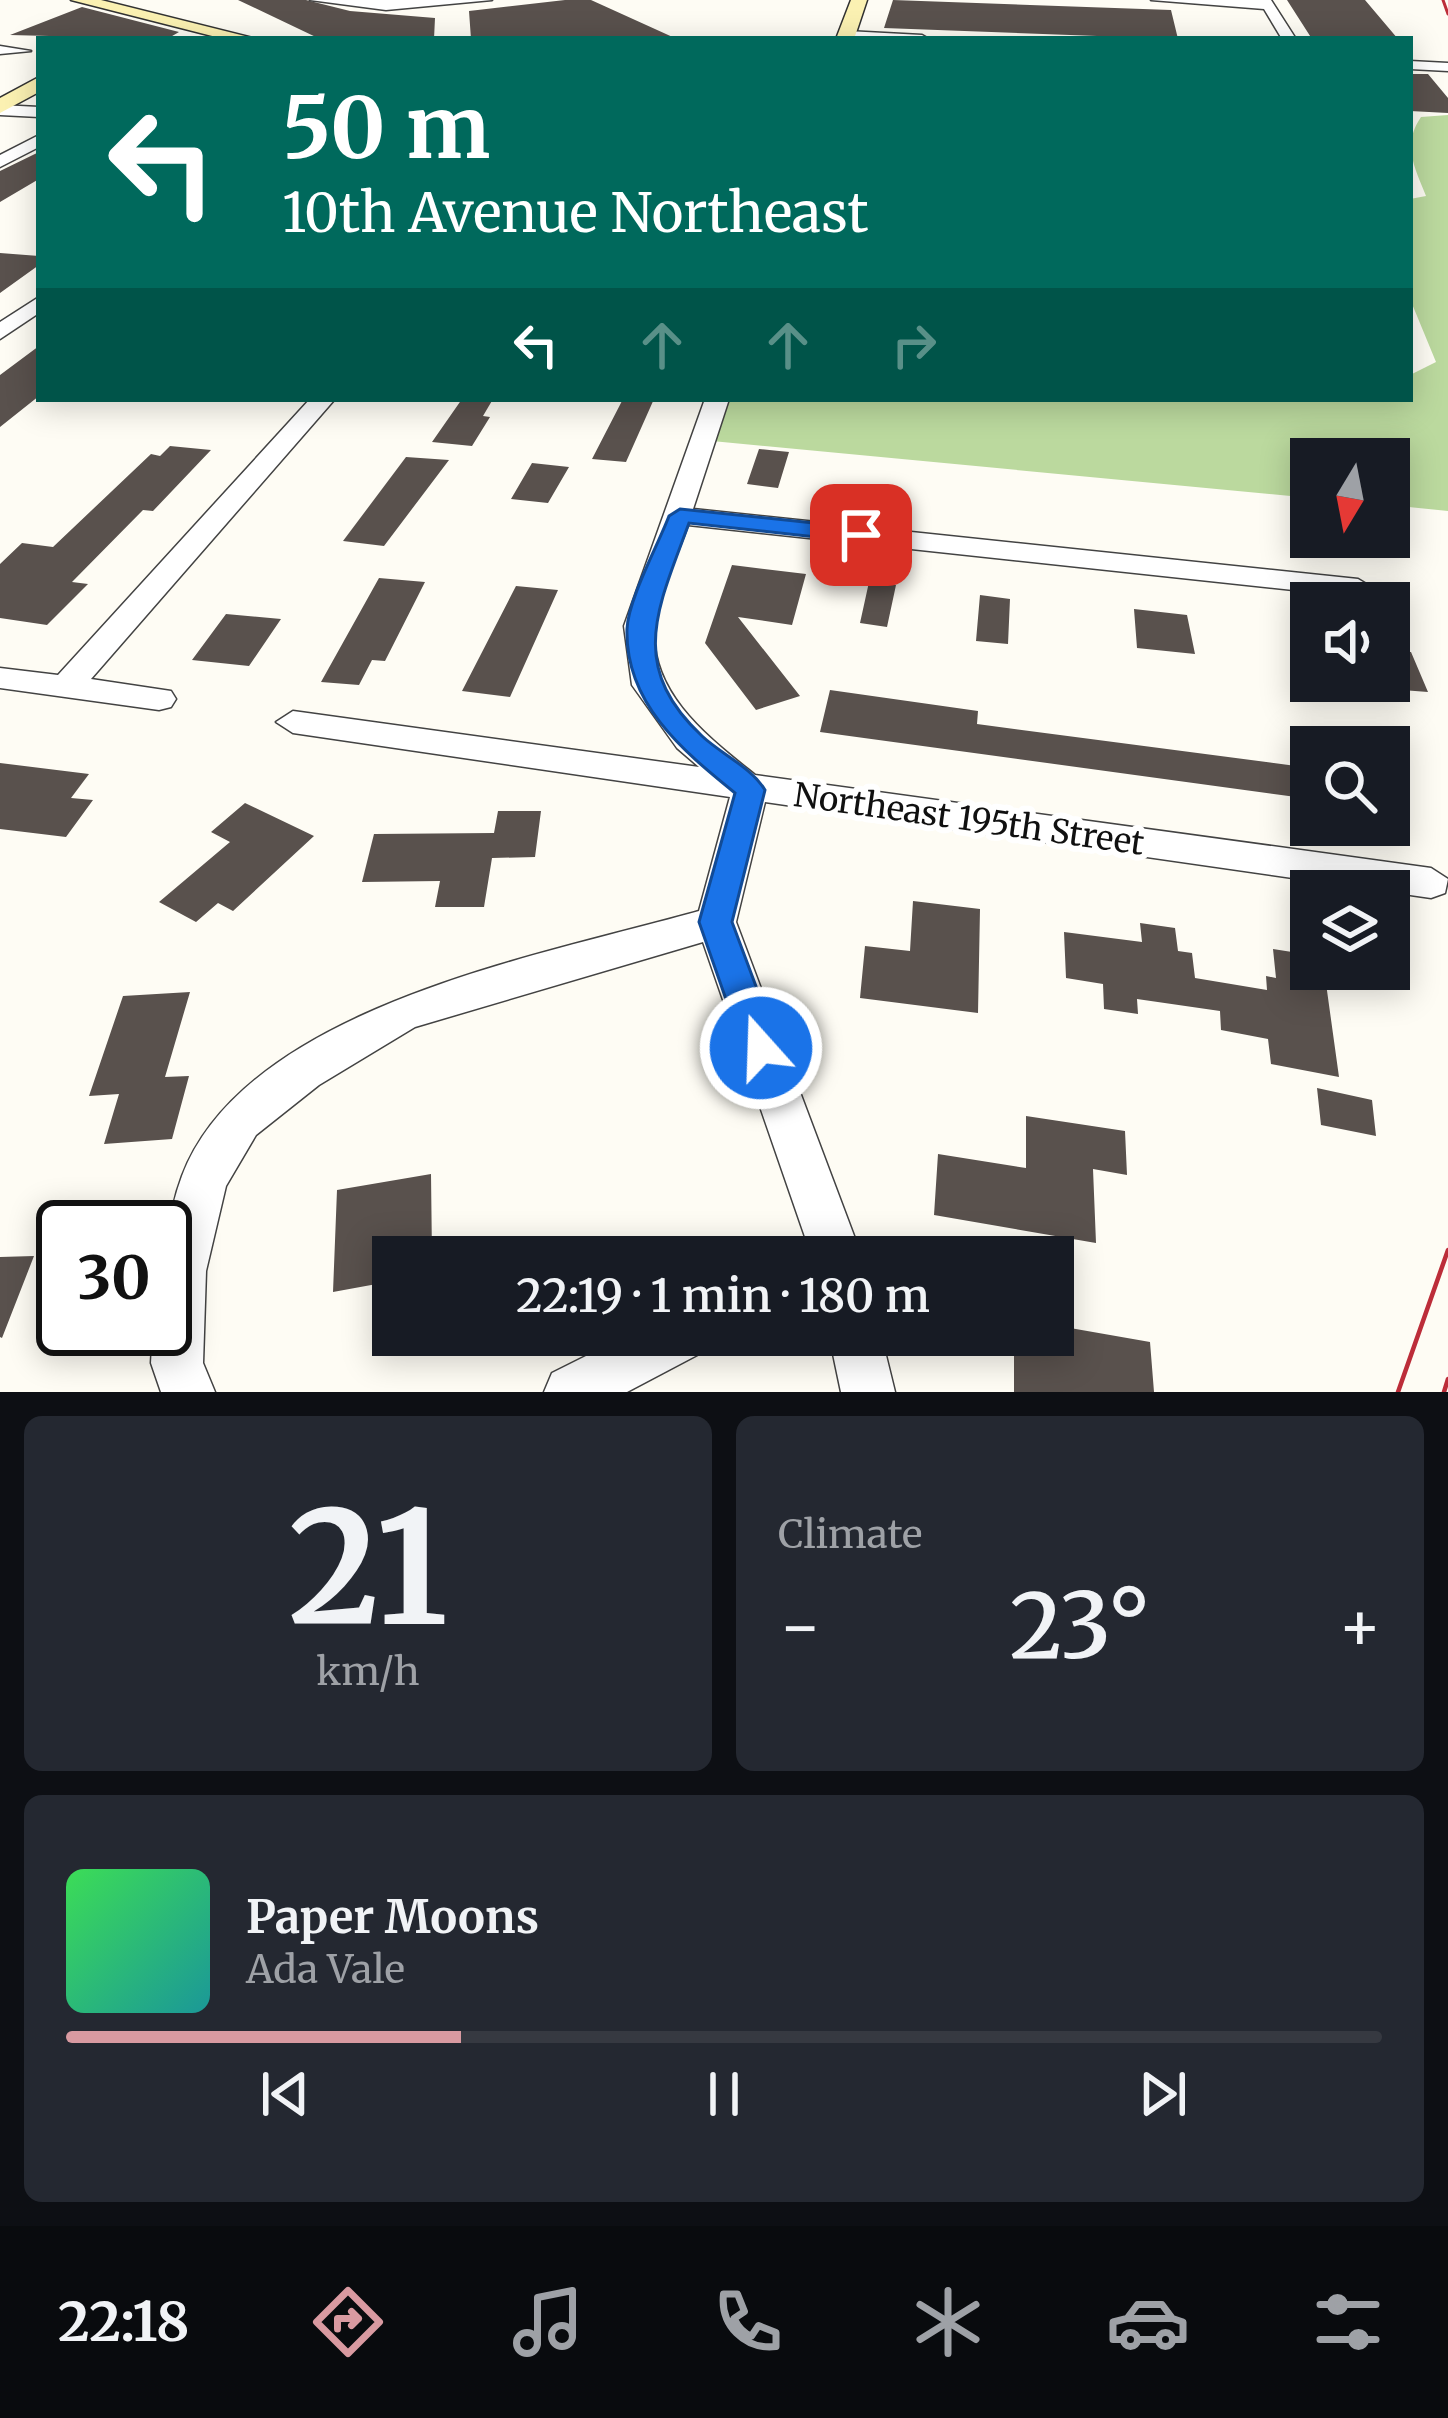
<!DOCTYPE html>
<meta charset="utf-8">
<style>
:root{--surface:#171b24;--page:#242831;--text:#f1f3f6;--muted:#9ea1a6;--line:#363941;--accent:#d99aa1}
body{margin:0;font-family:Merriweather,serif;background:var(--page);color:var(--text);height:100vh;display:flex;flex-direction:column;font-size:45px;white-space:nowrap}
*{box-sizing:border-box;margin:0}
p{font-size:39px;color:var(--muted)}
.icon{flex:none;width:66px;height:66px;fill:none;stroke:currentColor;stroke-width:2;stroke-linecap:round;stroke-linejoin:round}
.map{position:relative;height:1392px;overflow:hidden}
.side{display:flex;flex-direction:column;gap:24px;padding:24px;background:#0d0f14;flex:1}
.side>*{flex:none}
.banner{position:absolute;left:36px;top:36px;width:1377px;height:366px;border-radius:0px;box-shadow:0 6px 30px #0003;background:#00695c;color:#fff;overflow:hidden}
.needle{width:78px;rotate:190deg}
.fabs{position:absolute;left:1290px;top:438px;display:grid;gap:24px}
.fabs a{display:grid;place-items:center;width:120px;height:120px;border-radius:0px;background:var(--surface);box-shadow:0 6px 30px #0003;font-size:60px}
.speed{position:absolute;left:36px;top:1200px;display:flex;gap:24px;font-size:60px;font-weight:700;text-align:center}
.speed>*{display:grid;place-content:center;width:156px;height:156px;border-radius:50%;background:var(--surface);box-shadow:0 6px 30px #0003;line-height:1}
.speed .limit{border:6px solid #111;border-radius:18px;background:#fff;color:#111}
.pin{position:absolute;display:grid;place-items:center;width:102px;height:102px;color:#fff;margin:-51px;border-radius:24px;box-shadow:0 6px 18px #0006}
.me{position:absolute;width:132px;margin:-66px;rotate:340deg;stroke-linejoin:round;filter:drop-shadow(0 0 9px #0008)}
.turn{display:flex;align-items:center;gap:42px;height:252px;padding:0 48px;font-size:54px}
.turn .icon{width:156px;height:156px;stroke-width:2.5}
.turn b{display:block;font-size:84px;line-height:102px}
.lanes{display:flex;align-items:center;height:114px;padding:0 48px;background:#0003;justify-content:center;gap:60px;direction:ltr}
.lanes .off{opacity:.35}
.big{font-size:90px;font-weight:600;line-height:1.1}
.side .card{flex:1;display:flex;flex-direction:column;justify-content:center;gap:18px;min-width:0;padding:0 42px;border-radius:18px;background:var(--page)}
.side .dial{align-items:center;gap:0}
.dial b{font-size:156px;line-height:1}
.song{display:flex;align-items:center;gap:36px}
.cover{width:144px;height:144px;border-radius:18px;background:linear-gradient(135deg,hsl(130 70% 55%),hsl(180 70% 35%))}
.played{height:12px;border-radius:6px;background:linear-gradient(90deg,var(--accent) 30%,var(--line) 30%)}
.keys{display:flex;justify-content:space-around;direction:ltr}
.heat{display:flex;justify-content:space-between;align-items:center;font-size:66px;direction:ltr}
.side .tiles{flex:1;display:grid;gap:24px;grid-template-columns:1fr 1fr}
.card:last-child{grid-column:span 2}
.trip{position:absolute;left:372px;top:1236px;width:702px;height:120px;border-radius:0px;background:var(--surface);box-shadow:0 6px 30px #0003;font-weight:600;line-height:120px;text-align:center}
.tabs{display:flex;height:192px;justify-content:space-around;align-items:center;background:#090b0e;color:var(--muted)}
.tabs .icon{width:84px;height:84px}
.tabs .on{color:var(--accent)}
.tabs b{font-size:54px;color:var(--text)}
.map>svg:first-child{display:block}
.forest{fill:#bbd99e}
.building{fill:#59514d}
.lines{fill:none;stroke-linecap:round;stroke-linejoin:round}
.minor-casing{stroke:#434343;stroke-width:3}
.secondary-casing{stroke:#323232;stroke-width:3}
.minor{fill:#fff;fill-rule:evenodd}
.secondary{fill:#fbf1b2;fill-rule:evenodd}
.tram-far1{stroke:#bc2d39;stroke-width:3}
.tram{stroke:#bc2d39;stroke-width:4.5}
.route{fill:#1a73e8;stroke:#114b97;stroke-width:3}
.labels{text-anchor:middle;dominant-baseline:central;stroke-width:12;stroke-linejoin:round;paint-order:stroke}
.street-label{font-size:33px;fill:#101010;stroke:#fff}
</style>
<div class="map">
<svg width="1448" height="1392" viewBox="0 0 1448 1392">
<rect width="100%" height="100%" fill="#fefcf4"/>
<path class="forest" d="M1448 115V511L1389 505V459H1311V498L712 441 727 399H1410V375L1436 362 1410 299V199L1426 196C1414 166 1402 145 1421 117Z"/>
<path class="building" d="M238 0H306L350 11 435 18 434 39H320Z
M565 0H591L677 39H471L469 11Z
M893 0 1171 10 1178 39 884 28Z
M1287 0H1365L1398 39H1312Z
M82 7 179 32 167 39 10 35Z
M1410 74H1428L1448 98V113L1410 111Z
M39 152V179L0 202V171Z
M0 253 39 256V265L0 293Z
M39 346V396L0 427V375Z
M462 399H493L483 416 490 417 472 446 432 442Z
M623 399H654L626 462 592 459Z
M170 446 211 450 153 511 143 510 72 582 88 584 47 625 0 618V564L22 543 53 547 151 454 160 456Z
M759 449 789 452 778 488 747 484Z
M406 457 449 460 384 546 343 541Z
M532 463 569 467 548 503 511 499Z
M732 565 806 574 792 625 738 617 800 696 756 710 705 643Z
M379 578 425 582 385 661 372 660 359 685 321 682Z
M869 582 896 585 887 627 860 623Z
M516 586 558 590 510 697 462 691Z
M980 595 1010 599 1008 644 976 641Z
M1134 609 1187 615 1195 654 1137 648Z
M226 614 281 619 249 666 192 660Z
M1389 651 1411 652 1428 692 1389 689Z
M830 690 978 711 977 724 1311 768V799L820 732Z
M0 763 89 774 71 798 93 800 66 837 0 829Z
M245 803 314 836 233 911 218 903 196 922 159 902 230 842 211 832Z
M498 811H541L535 857 492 858 484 907H435L440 881 362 882 374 834 494 833Z
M913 901 980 909 978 1013 860 998 865 946 910 951Z
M1140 923 1175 928 1178 951 1192 953 1195 978 1267 990 1266 976 1276 978 1273 949 1311 955V969H1324L1339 1077 1271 1064 1268 1039 1221 1030 1220 1011 1137 999 1138 1014 1104 1009 1103 984 1066 978 1064 932 1142 942Z
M190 992 165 1077 189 1076 172 1139 104 1144 119 1094 89 1096 123 996Z
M1317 1088 1372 1100 1376 1136 1321 1125Z
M1026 1116 1125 1131 1127 1175 1093 1169 1096 1243 934 1215 938 1154 1026 1168Z
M431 1174 432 1257H393V1281L333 1292 337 1190Z
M34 1256 2 1338 0 1337V1257Z
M1053 1325 1150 1342 1154 1392H1014V1335H1053Z"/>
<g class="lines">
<g class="minor-casing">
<path id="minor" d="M310 0H492L386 10Z
M1151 0H1271L1296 39H1282L1264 9Z
M847 31 922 35 929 39 842 38Z
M0 46 31 51 0 54Z
M1410 61 1448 63V71L1410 69Z
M0 105 39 107V117L0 115Z
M39 135V147L0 167V155Z
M39 297V313L0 339V322Z
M310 399H335L91 679 171 691 176 699 171 707 159 710 0 688V668L58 675Z
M705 399H729L693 509 1358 579 1373 588 1358 597 688 525C677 556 659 592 655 624 647 692 709 738 755 775L1431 868 1448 879 1445 893 1431 898 765 802 736 922 862 1257H812L703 942 415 1027 319 1085 256 1135 226 1186 206 1271 203 1363 215 1392H161L151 1363 153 1329H165C165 1276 163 1226 182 1176 246 1007 544 955 699 911L730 797 293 733 276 722 293 711 699 767 677 748 632 685 624 626Z
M628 1335H709L701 1353 627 1392H544L552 1373Z
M829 1335H881L895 1392H841Z"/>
</g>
<g class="secondary-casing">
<path id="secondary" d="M71 0H101L257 39H224Z
M851 0H867L854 39H836Z
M39 77V92L0 113V98Z"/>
</g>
<use href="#minor" class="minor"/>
<use href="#secondary" class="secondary"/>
<path class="tram-far1" d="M1443 0 1448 14"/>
<path class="tram" d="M1398 1392 1448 1250
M1444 1392 1448 1379"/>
</g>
<path class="route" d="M680 509 861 528 873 535 861 542 689 523C659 606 626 665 702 736 721 754 751 767 765 790L732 922 779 1048 773 1059 761 1063 748 1059 743 1048 699 922 735 793C682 750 625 703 627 629 628 600 658 545 669 516Z"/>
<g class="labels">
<g class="street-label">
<text transform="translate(969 819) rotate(8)">Northeast 195th Street</text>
</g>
</g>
</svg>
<div class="fabs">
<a><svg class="needle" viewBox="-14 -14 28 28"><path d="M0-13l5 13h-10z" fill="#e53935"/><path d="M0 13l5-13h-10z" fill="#9ea1a6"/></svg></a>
<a><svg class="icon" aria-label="sound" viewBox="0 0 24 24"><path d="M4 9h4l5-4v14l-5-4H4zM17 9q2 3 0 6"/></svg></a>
<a><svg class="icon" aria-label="search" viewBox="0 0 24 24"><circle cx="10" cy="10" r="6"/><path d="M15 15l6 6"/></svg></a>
<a><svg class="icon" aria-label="layers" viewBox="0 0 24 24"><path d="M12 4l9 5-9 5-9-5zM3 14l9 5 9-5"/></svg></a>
</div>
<div class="speed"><div class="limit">30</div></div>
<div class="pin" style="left:861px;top:535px;background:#d93025"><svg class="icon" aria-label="arrive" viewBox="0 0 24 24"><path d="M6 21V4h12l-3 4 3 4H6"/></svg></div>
<svg class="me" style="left:761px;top:1048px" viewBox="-20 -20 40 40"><circle r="17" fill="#1a73e8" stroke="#fff" stroke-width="3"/><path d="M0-11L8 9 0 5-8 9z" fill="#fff"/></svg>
<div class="trip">22:19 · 1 min · 180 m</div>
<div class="banner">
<div class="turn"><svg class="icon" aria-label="left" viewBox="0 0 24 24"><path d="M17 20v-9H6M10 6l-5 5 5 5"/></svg><div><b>50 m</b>10th Avenue Northeast</div></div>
<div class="lanes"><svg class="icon" aria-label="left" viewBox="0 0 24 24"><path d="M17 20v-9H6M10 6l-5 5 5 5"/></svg><svg class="icon off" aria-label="ahead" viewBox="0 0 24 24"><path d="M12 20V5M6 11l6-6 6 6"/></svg><svg class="icon off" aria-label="ahead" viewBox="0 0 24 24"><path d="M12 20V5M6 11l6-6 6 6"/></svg><svg class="icon off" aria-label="right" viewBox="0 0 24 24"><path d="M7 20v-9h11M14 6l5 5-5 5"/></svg></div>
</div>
</div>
<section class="side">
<div class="tiles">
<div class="card dial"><b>21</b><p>km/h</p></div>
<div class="card"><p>Climate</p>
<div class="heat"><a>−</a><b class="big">23°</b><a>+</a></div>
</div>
<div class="card">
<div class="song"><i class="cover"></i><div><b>Paper Moons</b><p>Ada Vale</p></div></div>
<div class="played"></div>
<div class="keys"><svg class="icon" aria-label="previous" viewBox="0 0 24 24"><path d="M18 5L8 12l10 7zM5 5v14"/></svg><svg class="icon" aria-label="pause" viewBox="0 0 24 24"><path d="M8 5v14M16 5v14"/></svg><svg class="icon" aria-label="next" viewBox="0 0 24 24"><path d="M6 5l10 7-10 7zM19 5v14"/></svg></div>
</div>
</div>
</section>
<nav class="tabs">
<b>22:18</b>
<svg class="icon on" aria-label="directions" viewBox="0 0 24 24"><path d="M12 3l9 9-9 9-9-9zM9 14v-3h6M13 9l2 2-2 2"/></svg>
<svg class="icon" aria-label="music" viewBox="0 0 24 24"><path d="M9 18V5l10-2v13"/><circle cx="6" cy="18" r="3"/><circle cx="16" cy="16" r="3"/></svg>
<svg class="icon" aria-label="phone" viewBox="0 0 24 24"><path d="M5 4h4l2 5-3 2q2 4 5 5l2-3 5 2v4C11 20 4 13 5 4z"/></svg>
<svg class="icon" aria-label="climate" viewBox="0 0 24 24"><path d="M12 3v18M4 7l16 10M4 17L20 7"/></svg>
<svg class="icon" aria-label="car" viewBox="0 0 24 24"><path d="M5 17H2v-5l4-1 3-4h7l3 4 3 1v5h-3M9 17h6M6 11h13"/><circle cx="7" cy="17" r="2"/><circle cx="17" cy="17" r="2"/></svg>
<svg class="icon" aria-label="filters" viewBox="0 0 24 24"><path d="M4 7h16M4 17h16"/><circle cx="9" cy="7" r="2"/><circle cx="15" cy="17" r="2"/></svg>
</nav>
